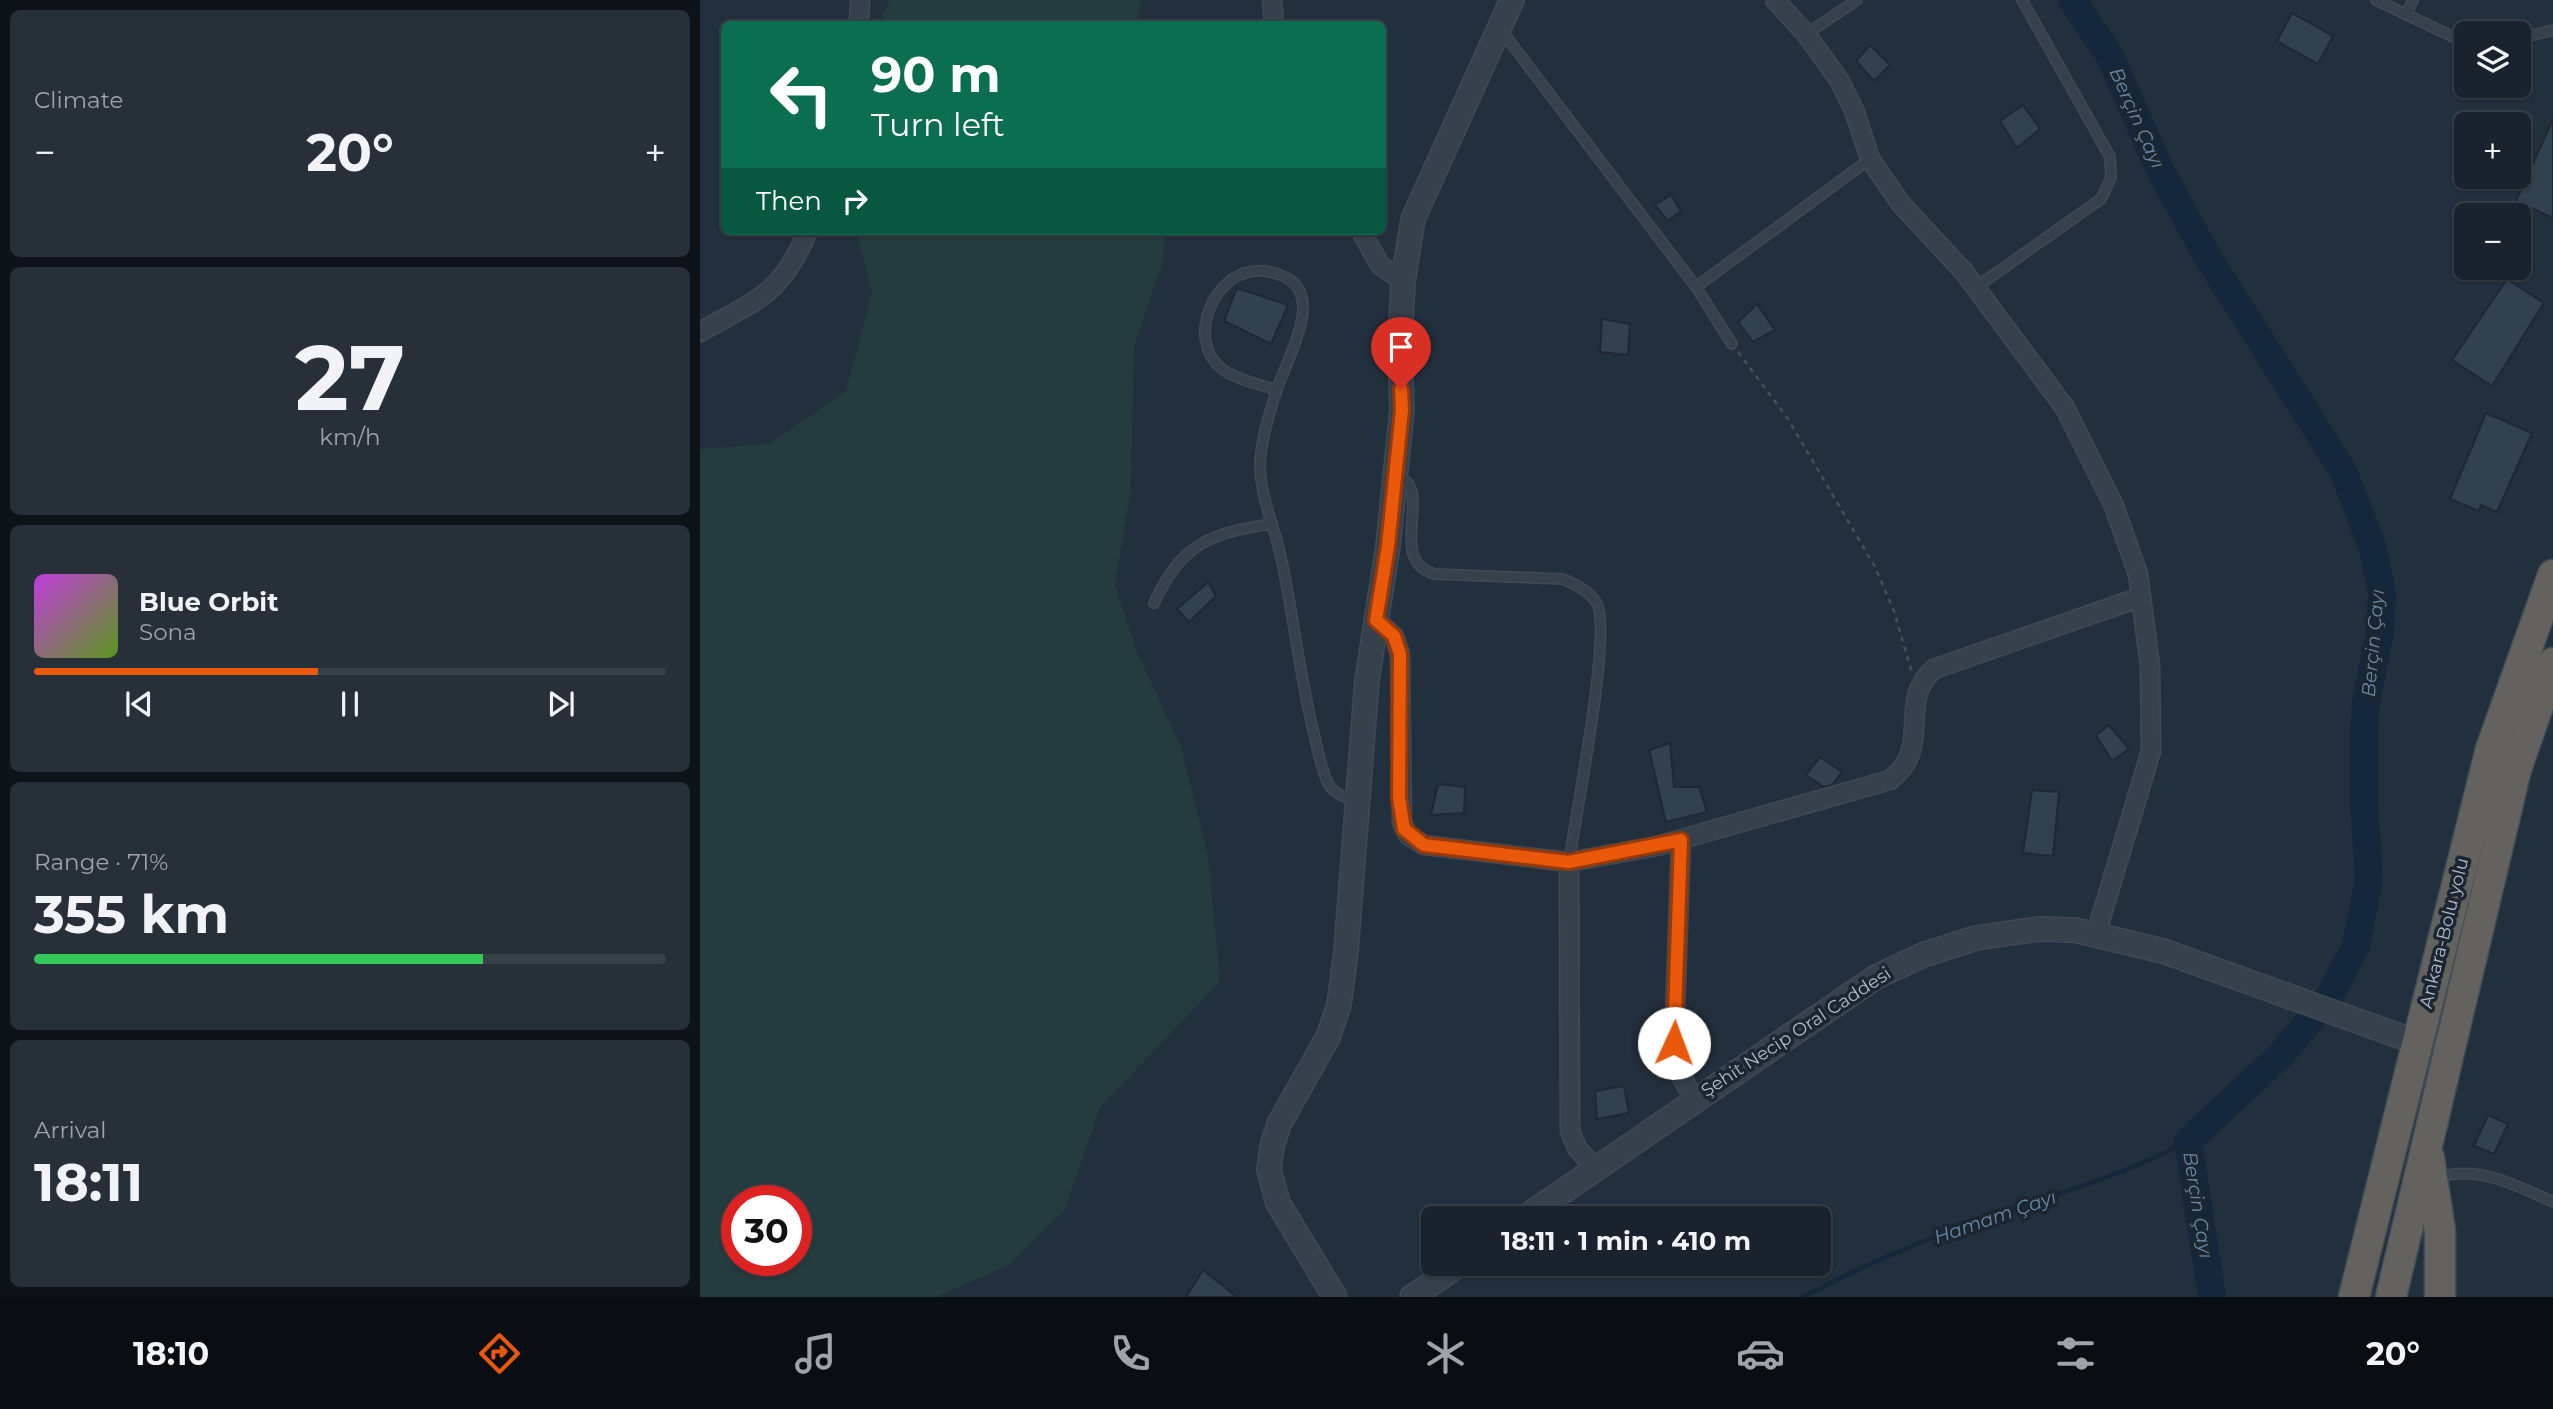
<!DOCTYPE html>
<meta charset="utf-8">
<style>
:root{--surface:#1a232d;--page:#272f39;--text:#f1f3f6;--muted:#9fa4aa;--line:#384049;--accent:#ea580c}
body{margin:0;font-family:Montserrat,sans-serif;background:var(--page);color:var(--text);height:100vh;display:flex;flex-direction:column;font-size:26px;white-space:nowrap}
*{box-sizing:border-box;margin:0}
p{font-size:23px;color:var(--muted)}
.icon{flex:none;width:38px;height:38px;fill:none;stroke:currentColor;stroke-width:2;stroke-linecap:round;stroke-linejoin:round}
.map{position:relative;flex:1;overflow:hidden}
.drawer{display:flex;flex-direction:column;gap:10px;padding:10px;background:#0e1319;width:700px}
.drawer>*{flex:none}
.banner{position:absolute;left:21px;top:21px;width:665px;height:214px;border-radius:10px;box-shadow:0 2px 5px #0004,0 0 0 2px var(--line);background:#0b6e4f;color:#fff;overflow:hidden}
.buttons{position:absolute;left:1754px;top:21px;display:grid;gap:14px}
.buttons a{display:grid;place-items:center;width:77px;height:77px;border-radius:10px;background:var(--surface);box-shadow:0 2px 5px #0004,0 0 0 2px var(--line);font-size:35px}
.speed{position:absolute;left:21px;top:1185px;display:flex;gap:14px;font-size:35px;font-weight:700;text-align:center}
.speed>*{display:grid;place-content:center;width:91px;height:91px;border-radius:50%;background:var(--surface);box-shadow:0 2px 5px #0004,0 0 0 2px var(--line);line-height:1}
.speed .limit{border:10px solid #d22;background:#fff;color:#111}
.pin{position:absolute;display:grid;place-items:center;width:60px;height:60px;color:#fff;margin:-72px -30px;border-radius:50% 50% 50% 0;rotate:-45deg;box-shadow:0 0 7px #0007}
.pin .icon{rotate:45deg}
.me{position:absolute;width:77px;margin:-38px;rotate:2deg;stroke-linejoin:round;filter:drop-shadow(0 0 5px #0008)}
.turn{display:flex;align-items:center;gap:24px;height:147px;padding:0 35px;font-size:32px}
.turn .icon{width:91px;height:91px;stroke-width:2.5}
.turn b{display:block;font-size:49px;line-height:60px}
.then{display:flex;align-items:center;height:66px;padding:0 35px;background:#0003;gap:14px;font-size:26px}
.big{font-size:52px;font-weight:700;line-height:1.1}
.drawer .card{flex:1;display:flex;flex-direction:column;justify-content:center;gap:10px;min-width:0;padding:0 24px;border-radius:10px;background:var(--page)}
.drawer .dial{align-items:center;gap:0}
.dial b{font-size:91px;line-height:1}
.song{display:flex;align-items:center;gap:21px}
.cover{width:84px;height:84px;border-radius:10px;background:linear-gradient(135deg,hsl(290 70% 55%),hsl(90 70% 35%))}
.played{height:7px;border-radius:4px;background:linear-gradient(90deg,var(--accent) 45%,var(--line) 45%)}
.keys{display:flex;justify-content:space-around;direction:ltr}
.heat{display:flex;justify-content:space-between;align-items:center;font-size:38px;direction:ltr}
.charge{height:10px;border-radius:5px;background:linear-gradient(90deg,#34c759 71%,var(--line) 0)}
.trip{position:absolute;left:721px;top:1206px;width:410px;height:70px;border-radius:10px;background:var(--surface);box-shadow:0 2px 5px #0004,0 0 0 2px var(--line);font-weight:700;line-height:70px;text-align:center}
.tab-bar{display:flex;height:112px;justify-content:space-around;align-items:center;background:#0a0e12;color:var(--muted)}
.tab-bar .icon{width:49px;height:49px}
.tab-bar .on{color:var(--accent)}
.tab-bar b{font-size:32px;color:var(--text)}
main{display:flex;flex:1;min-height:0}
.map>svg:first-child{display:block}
.green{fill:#243c3d;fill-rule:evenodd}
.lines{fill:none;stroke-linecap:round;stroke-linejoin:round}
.stream{stroke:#15273a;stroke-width:4.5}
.river{stroke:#15273a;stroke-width:28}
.building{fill:#314150;stroke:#1d2833;stroke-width:2}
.service-casing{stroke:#3f4a55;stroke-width:12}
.minor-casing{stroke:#3f4a55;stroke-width:21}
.tertiary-casing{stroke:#3f4a55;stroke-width:26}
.trunk-casing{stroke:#414c57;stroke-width:33}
.path{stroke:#3d5555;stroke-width:2.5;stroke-dasharray:5 5;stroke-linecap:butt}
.service{stroke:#36414c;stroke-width:9}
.minor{stroke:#36414c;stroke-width:18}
.tertiary{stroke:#36414c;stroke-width:23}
.trunk{stroke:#63625f;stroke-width:30}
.route-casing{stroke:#983908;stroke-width:18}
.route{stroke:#ea580c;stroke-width:12}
.labels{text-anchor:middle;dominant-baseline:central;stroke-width:7;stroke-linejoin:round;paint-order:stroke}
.street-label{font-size:18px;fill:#b1bcc8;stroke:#1b2631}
.water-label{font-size:19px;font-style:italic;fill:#6989a8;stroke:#1b2631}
</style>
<main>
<section class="drawer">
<div class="card"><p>Climate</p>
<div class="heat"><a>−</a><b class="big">20°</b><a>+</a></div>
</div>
<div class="card dial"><b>27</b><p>km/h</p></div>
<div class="card">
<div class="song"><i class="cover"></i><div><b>Blue Orbit</b><p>Sona</p></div></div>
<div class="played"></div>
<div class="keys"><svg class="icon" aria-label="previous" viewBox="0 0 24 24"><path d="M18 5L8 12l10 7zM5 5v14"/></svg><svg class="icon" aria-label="pause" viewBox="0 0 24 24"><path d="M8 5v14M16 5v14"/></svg><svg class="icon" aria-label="next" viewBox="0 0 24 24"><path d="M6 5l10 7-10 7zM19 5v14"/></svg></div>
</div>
<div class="card"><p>Range · 71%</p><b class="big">355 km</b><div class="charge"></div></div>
<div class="card"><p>Arrival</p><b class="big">18:11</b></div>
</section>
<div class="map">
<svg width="1853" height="1297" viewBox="0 0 1853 1297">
<rect width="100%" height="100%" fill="#222f3c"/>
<path class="green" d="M190 0H441L437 24H179Z
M156 231H466L462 264 434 347 431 487 415 585 438 654 481 747 508 856 520 982 401 1106 364 1211 309 1265 236 1297H0V449L69 444 146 391 172 293ZM37 1200H96V1260H37Z"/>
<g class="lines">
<path class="stream" d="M1103 1297C1157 1269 1212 1244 1269 1224 1343 1197 1418 1179 1488 1141"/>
<path class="river" d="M1372 0 1409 54 1460 170 1507 256 1643 471 1673 548 1682 593 1680 632 1666 702 1664 735V802L1669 880 1656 946 1629 997 1581 1055 1488 1141 1512 1297"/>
</g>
<path class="building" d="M1592 13 1633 36 1618 64 1577 41Z
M1170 45 1190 65 1174 81 1156 61Z
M1323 105 1340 129 1317 148 1300 121Z
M1853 119V218L1816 201Z
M971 195 981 211 968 221 955 205Z
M1807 279 1844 303 1792 386 1752 360Z
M537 288 588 305 571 344 524 321Z
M1057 304 1075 330 1053 342 1038 322Z
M902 319 930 324 928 355 900 352Z
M1786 413 1832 433 1797 512 1781 505 1779 511 1750 499Z
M508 582 516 596 489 622 477 609Z
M1409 725 1429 749 1412 761 1396 735Z
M970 743 974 787H999L1007 812 966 822 949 750Z
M1120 757 1142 772 1132 785 1124 787 1106 775Z
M738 784 765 787 764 813 731 815Z
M1332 790 1359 792 1353 856 1323 853Z
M924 1086 929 1113 897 1119 895 1091Z
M1788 1115 1808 1124 1794 1154 1774 1146Z
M503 1270 537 1297H486Z"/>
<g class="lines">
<g class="service-casing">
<path id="service" d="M1676 0 1766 43
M1706 15 1713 0
M801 30 996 287 1032 344
M1106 34 1157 0
M1818 39 1853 30
M996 287 1170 159
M1275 288 1401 199 1411 178 1410 157 1322 0
M576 390C559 384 537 380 522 369 486 341 512 275 554 271 565 270 575 272 585 277 625 296 587 358 578 387 570 410 561 440 560 464 560 499 576 529 582 562 594 620 600 677 614 734 618 750 621 771 629 785 635 795 646 797 656 800
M697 476C736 489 685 558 734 574L862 579C876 584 890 591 897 604 912 634 875 818 869 862
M454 603C481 545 508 533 572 524
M1737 1178C1776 1164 1818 1186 1853 1202"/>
</g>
<g class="minor-casing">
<path id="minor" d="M572 0 574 24
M1075 0 1106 34 1139 80 1154 110 1170 159 1201 204 1264 272 1365 408 1414 506 1438 574 1450 666 1451 751 1396 934
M159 24 160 0
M661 231 680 265 703 281
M0 332C58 299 80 296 108 231
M676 620 694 636 700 654 702 823 708 835 724 845 869 862 957 846 1190 780C1234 747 1196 702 1234 669L1441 597
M981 840 974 1043 980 1074 994 1099
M869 862 870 1131 877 1148 895 1168"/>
</g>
<g class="tertiary-casing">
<path id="tertiary" d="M824 1218 1176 977 1223 955 1276 938 1338 929 1375 930 1463 951 1716 1042
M635 1297 578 1203 569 1170 572 1146 579 1124 628 1037 639 1005 646 951 667 680 688 546 702 410 700 346 703 281 713 219 812 0
M712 1297 760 1264"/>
</g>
<g class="trunk-casing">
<path id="trunk" d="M1729 1158 1740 1231V1297
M1654 1297 1791 749 1853 575
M1691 1297 1816 769 1853 663"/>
</g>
<path class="path" d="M1038 352 1088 419 1175 567 1194 611 1212 673"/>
<use href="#service" class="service"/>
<use href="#minor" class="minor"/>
<use href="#tertiary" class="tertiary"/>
<use href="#trunk" class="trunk"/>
</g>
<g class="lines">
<g class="route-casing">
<path id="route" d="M701 389 702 410 688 546 676 620 694 636 700 654 699 798 704 829 724 845 869 862 981 840 974 1043"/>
</g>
<use href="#route" class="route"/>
</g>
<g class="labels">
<g class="street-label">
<text transform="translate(1744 933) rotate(-76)">Ankara-Bolu yolu</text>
<text transform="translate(1096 1032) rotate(-33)">Şehit Necip Oral Caddesi</text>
</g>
<g class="water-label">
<text transform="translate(1437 118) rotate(66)">Berçin Çayı</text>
<text transform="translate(1673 643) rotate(-85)">Berçin Çayı</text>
<text transform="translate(1498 1205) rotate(81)">Berçin Çayı</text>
<text transform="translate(1295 1217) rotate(-19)">Hamam Çayı</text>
</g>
</g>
</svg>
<div class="buttons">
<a><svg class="icon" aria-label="layers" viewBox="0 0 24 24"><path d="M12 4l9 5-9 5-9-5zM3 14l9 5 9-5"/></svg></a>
<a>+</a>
<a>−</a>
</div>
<div class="speed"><div class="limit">30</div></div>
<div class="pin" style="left:701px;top:389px;background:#d93025"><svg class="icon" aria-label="arrive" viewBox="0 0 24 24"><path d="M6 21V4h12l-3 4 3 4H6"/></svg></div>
<svg class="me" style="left:974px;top:1043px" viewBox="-20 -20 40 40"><circle r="19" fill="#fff"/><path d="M0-13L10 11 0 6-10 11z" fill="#ea580c"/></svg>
<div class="trip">18:11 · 1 min · 410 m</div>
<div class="banner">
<div class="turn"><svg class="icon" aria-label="left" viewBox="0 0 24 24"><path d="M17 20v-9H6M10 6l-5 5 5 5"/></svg><div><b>90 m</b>Turn left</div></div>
<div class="then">Then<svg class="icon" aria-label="right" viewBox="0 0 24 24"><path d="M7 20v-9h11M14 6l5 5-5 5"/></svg></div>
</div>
</div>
</main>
<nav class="tab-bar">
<b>18:10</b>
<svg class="icon on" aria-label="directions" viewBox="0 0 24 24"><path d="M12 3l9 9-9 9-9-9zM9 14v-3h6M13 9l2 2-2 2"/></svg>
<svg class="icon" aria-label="music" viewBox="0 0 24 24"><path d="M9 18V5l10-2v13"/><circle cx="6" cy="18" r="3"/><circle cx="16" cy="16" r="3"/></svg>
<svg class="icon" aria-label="phone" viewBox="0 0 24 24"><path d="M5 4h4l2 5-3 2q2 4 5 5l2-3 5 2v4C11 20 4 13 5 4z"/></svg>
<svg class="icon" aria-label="climate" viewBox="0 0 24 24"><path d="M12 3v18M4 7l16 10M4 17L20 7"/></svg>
<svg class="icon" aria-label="car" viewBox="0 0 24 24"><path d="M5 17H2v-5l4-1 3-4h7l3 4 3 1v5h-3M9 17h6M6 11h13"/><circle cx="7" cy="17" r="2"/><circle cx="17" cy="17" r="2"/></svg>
<svg class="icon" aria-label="filters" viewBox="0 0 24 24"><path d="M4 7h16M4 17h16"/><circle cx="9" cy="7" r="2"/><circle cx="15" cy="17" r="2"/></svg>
<b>20°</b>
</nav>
